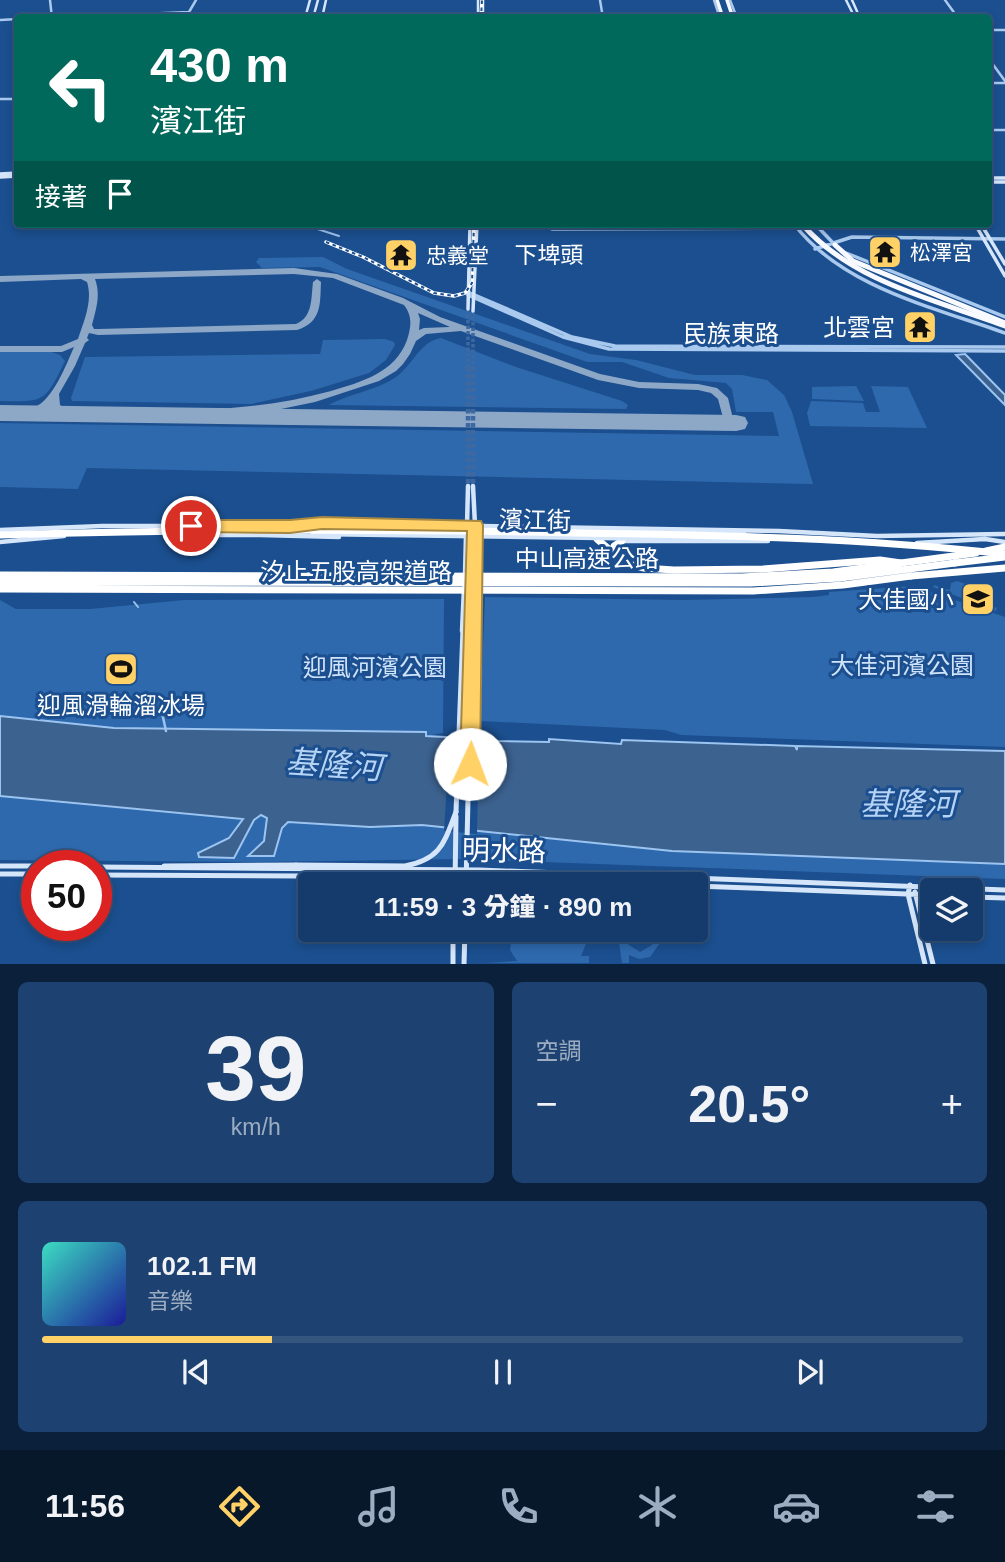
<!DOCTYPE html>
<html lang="zh-TW">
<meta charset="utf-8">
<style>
:root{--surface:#143b6b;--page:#1d4271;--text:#f1f3f6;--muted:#9dadc1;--line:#33557e;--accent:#ffd166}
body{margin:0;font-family:Arial,"Noto Sans TC",sans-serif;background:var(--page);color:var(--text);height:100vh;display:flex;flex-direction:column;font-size:26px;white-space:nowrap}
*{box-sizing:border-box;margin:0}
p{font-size:23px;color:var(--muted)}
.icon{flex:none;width:38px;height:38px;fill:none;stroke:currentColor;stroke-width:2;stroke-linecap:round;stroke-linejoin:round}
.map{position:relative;height:964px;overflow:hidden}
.panel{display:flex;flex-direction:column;gap:18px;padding:18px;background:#0b203b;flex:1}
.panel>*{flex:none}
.guide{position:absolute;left:14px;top:14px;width:978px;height:214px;border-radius:7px;box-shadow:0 4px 10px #0003,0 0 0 2px var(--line);background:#00695c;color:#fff;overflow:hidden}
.tools{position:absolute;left:920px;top:878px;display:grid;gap:14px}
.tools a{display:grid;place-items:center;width:63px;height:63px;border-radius:7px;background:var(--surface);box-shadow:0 4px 10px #0003,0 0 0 2px var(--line);font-size:35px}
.speed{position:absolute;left:21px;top:850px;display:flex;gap:14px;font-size:35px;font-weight:700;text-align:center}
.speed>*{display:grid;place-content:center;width:91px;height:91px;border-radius:50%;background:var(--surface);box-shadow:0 4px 10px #0003,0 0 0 2px var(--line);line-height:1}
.speed .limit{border:10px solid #d22;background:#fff;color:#111}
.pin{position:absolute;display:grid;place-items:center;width:60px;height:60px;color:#fff;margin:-30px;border:4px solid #fff;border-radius:50%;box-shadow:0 2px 7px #0007}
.me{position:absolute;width:77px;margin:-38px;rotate:2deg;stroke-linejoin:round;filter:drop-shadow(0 0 5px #0008)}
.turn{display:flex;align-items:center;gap:24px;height:147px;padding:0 21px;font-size:32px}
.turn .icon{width:91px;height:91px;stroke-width:2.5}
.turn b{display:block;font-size:49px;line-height:60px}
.then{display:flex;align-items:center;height:66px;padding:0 21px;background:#0003;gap:14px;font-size:26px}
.big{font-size:52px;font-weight:800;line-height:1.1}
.panel .card{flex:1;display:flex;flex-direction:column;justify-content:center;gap:10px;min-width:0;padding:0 24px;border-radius:10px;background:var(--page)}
.panel .dial{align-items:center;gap:0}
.dial b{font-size:91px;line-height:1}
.song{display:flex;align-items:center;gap:21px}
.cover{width:84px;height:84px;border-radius:10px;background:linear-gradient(135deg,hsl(170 70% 55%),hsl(240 70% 35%))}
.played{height:7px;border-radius:4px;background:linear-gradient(90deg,var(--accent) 25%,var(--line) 25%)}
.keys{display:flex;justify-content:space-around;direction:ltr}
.heat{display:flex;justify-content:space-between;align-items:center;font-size:38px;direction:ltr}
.panel .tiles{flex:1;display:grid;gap:18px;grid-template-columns:1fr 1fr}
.card:last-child{grid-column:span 2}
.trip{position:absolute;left:298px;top:872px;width:410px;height:70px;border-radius:7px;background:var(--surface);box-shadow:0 4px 10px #0003,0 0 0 2px var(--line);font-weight:800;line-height:70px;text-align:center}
.dock{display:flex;height:112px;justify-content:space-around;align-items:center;background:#08182b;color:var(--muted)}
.dock .icon{width:49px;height:49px}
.dock .on{color:var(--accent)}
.dock b{font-size:32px;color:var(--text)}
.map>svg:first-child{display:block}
.green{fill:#2e69ad}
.water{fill:#3c6290;stroke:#9cc4f0;stroke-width:2}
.pier{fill:#1b4f8f}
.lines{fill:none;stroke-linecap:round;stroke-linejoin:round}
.stream-far1{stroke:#9cc4f0;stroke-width:2}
.stream{stroke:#9cc4f0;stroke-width:2.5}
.taxiway{fill:#8da7c7;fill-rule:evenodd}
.runway{fill:#8da7c7;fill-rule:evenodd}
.secondary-tunnel-far1{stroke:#3d69a0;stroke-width:3.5;stroke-dasharray:3.5 2;stroke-linecap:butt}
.secondary-tunnel{stroke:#3d69a0;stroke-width:4.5;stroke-dasharray:4.5 2.5;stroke-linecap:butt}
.tertiary-far1{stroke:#a9c9ee;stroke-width:2.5}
.tertiary{stroke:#a9c9ee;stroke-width:3.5}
.secondary-far3{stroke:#d6e6fa;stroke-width:2.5}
.secondary-far2{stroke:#d6e6fa;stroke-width:3.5}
.secondary-far1{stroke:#d6e6fa;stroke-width:4.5}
.secondary{stroke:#d6e6fa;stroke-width:5}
.trunk-far1{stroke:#f8faff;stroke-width:3.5}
.trunk{stroke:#f8faff;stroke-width:5}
.motorway{stroke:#fff;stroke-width:7}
.rail-casing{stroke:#fff;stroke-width:3.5}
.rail{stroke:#1b4f8f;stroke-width:2;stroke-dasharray:3.5;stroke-linecap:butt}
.secondary-bridge-far1{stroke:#d6e6fa;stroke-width:4.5}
.secondary-bridge{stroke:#d6e6fa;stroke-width:5}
.trunk-bridge{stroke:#f8faff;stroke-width:5}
.motorway-bridge{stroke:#fff;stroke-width:7}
.route{fill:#ffd166;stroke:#a68842;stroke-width:2}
.labels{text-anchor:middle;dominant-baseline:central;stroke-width:6;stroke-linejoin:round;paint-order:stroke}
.far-poi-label{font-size:21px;fill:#fff;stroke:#1b4f8f;text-anchor:start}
.far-quarter-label{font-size:23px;fill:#fff;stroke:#1b4f8f}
.poi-label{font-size:24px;fill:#fff;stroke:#1b4f8f;text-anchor:end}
.street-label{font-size:24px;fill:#fff;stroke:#1b4f8f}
.park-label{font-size:24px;fill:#cfe3fa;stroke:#1b4f8f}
.near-street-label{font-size:28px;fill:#fff;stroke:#1b4f8f}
.near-water-label{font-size:32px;font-style:italic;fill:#b5d3f5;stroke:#1b4f8f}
</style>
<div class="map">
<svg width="1005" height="964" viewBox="0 0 1005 964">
<rect width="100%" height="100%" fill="#1b4f8f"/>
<path class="green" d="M323 257 347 269 590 354 636 360 695 375H742L767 380 784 395 792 412 813 484 87 468 78 489 0 487V423L779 436 773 412H736L732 389 726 383 669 378 622 362H587L320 267 262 268 256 262 259 258Z
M441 338 516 367 622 401 628 405 626 409 329 405C350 393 376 391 396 377 413 365 419 342 441 338Z
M385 339 394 342 395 345 386 360 369 373 311 391 251 404 72 401 71 398 85 357 320 354 323 340Z
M0 352H52L60 355 65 361C45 402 46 402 0 401Z
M856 386 864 401 812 399V387Z
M871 386 908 387 927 428 810 426 807 413 811 401 863 403 866 412H880Z
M957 581 986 591 993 599 990 605 997 608 996 611 933 587 934 585 950 590 951 583Z
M913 586 1005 617V747L681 735 665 730 480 721 485 597 684 600 813 597 829 595V592Z
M444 599 443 733 425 736 114 728 0 716V600L16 609H90L184 600Z
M0 795 301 819 464 824 1005 859V879L464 859 255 862 0 860Z
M513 929H583L588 939 581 956H589V963H486L517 961 510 950Z
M617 929H624L626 943 640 952 652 945V929H658L660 943 650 957 639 959 629 955V963H622Z"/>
<path class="water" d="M965 354 1005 395V405L956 355Z
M0 716 114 728 426 732V736L483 739 493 737 495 741 549 742V739L621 744 622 740 795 746 797 750V746L1005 751V864L672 851 422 825 370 827 288 822 282 828 274 856H248L264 841 267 818 261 815 254 820 234 858 199 857 198 853 229 838 243 819 0 796Z"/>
<path class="pier" d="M450 734 479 735 477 834 444 831Z"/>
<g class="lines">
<path class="stream-far1" d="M302 224 339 236
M134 602 138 607"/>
<path class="stream" d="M161 708 166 731"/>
<path class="taxiway" d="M294 268 337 274 403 298 440 317 600 374 639 382 698 384 717 388 728 398 734 423 733 425H725L718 399 711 393 698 390 639 388 598 380 461 331 426 334 416 341 410 354 403 364 396 371 379 381 315 402 276 410 207 417H136L64 415 52 408 50 406C37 418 17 415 0 414V408C11 408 23 410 34 407 52 402 67 363 74 347L62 352H0V346H61L78 339C84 321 93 301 87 282L81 279 0 282V276ZM294 274 333 278 404 305C413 317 411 327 407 340 395 373 361 382 331 391 244 415 155 412 66 409L60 405 59 394 75 366 85 343 89 340 87 338 89 333 98 335 297 330C322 322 320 304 321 282L317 279 313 282C311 298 313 317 296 324L98 329H94L92 325C96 309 101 295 95 279ZM418 313 450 327 424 328 419 330 420 319Z"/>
<path class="runway" d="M0 405 736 415 745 417 748 423 745 429 736 431 0 421Z"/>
<path class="secondary-tunnel-far1" d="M468 309V369
M473 311V369"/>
<path class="secondary-tunnel" d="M468 367V486
M473 367V486"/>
<path class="tertiary-far1" d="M50 0 52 18
M600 0 603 18
M714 0 720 18
M730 0 737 18
M945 0 958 18
M47 18 189 12 196 0
M0 20 18 19
M989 30H1005
M989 59 1005 81
M989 83H1005
M0 99H18
M989 130H1005"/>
<path class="tertiary" d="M794 224C842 287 933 307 1005 333
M815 224 836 246
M552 229 796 228
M815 249 852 237 1005 239
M846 253 1005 317
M470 293 572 337 615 346 1005 347
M468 295 563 337 609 349 1005 351"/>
<path class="secondary-far3" d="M478 0V18
M483 0V18
M846 0 855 18
M852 0 860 18
M305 18 310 0
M313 18 318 0
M322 18 326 0"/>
<path class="secondary-far2" d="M0 174 18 173
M0 177 18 176
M989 178H1005
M989 182H1005
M975 224 1005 276
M981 224 1005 264
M468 309 470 224
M473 311 477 224"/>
<path class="secondary-far1" d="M473 486 475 525
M290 526 305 523 779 531
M467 526 468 486
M0 530 102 526H290
M779 531 877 536 1005 534
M181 535H260
M260 535 339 537
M621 541H768
M0 542 64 536
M917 543 985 539 1005 542
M474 568 475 534
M465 575 466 535
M462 631 464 588"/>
<path class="secondary" d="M456 812 463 629
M0 866H37
M164 866 296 865
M96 867 480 870 1005 890
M0 874H37
M96 875 479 877 651 884
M910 885 908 894 925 964
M695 886 933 895
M915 892 933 964
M971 897 1005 898
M453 929V964
M464 964 465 929"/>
<path class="trunk-far1" d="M717 0 723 18
M727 0 733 18"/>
<path class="trunk" d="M835 245 853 261 1005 323"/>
<path class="motorway" d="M597 539 625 563 644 568 674 570 763 569 880 560 901 563 976 553
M986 551 1005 547
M614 556V546L622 541
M955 563 1005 557
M911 576 1005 568"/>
<g class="rail-casing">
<path id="rail" d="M481 18 482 0
M326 242 363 257 434 293 454 296 465 293 472 283 474 224"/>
</g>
<use href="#rail" class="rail"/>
<path class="secondary-bridge-far1" d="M312 526 744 532
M313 534 745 540
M472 631 474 568"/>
<path class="secondary-bridge" d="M296 865 405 866C441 859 444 843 456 812
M455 884 456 816
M466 884 472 629"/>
<path class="trunk-bridge" d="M802 224C852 282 936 300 1005 326"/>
<path class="motorway-bridge" d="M0 535C192 529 385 529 577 533 720 535 863 538 1005 554
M0 575 742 577 833 572 901 563
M0 582 751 583 840 578 955 563
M0 589 753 591 843 585 911 576"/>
</g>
<path class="route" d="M322 517 481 521 483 525 480 764 477 770 470 772 463 770 460 764 467 531 322 529 290 533 191 532 183 526 191 520H290Z"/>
<defs>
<g id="temple-square" transform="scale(1.75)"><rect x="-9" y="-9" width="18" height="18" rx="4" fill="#ffd166" stroke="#1b4f8f"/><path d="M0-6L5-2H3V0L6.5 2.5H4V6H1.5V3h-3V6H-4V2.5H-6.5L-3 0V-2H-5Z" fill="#111"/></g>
<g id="school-square" transform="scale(1.75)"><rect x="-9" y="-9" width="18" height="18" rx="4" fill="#ffd166" stroke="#1b4f8f"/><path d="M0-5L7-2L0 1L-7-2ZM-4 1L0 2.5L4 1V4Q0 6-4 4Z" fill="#111"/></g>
<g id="stadium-square" transform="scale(1.75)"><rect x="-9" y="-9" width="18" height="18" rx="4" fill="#ffd166" stroke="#1b4f8f"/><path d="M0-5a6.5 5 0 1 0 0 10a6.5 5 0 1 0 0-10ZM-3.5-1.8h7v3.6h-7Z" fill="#111"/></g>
</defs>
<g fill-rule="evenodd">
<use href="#temple-square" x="885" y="252"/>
<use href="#temple-square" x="401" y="255"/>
<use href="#temple-square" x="920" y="327"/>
<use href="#school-square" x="978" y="599"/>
<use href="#stadium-square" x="121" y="669"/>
</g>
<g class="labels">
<g class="far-poi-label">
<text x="910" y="252">松澤宮</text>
<text x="426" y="255">忠義堂</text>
</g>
<g class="far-quarter-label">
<text x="549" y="255">下埤頭</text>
</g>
<g class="poi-label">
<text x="895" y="327">北雲宮</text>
<text x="954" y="599">大佳國小</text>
<text x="121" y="705" text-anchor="middle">迎風滑輪溜冰場</text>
</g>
<g class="street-label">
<text x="731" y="333">民族東路</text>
<text transform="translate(535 520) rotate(1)">濱江街</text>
<text x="587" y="558">中山高速公路</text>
<text x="356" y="571">汐止五股高架道路</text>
</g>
<g class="park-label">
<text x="902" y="665">大佳河濱公園</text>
<text x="375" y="667">迎風河濱公園</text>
</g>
<g class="near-street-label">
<text transform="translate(504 851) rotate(1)">明水路</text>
</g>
<g class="near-water-label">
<text transform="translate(334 765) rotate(4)">基隆河</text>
<text x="908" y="804">基隆河</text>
</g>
</g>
</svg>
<div class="tools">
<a><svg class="icon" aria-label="layers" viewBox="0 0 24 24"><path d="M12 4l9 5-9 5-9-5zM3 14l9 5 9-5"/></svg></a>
</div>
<div class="speed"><div class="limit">50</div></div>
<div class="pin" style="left:191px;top:526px;background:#d93025"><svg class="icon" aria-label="arrive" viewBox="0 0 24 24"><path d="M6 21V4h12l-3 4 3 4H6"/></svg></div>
<svg class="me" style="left:470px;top:764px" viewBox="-20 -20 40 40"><circle r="19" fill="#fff"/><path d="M0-13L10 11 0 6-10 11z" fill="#ffd166"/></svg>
<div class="trip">11:59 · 3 分鐘 · 890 m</div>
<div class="guide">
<div class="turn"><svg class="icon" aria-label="left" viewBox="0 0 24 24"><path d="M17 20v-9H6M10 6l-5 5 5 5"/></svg><div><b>430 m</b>濱江街</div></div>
<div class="then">接著<svg class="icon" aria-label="arrive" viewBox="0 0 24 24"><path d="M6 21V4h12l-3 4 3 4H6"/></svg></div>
</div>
</div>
<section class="panel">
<div class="tiles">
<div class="card dial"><b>39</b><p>km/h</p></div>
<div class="card"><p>空調</p>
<div class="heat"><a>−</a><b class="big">20.5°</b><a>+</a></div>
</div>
<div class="card">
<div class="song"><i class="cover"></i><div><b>102.1 FM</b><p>音樂</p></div></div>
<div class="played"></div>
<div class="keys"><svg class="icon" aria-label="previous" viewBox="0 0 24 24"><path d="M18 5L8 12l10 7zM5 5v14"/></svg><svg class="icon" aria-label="pause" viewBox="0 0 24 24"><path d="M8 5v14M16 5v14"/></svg><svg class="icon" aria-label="next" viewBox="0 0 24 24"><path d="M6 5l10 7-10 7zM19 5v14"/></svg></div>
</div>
</div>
</section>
<nav class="dock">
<b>11:56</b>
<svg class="icon on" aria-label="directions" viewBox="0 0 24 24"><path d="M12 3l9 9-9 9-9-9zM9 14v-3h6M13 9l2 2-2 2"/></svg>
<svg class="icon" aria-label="music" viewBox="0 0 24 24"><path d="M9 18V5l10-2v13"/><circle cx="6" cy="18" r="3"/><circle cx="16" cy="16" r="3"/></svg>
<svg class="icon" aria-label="phone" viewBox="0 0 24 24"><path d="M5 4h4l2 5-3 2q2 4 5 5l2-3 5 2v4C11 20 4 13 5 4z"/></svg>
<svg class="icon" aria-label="climate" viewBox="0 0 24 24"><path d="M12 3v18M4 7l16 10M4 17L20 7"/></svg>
<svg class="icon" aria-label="car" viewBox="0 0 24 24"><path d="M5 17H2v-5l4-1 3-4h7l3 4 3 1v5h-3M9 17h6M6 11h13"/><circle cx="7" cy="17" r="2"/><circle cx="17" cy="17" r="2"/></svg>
<svg class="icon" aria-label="filters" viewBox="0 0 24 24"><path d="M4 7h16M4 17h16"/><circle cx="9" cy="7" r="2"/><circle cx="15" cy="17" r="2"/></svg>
</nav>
